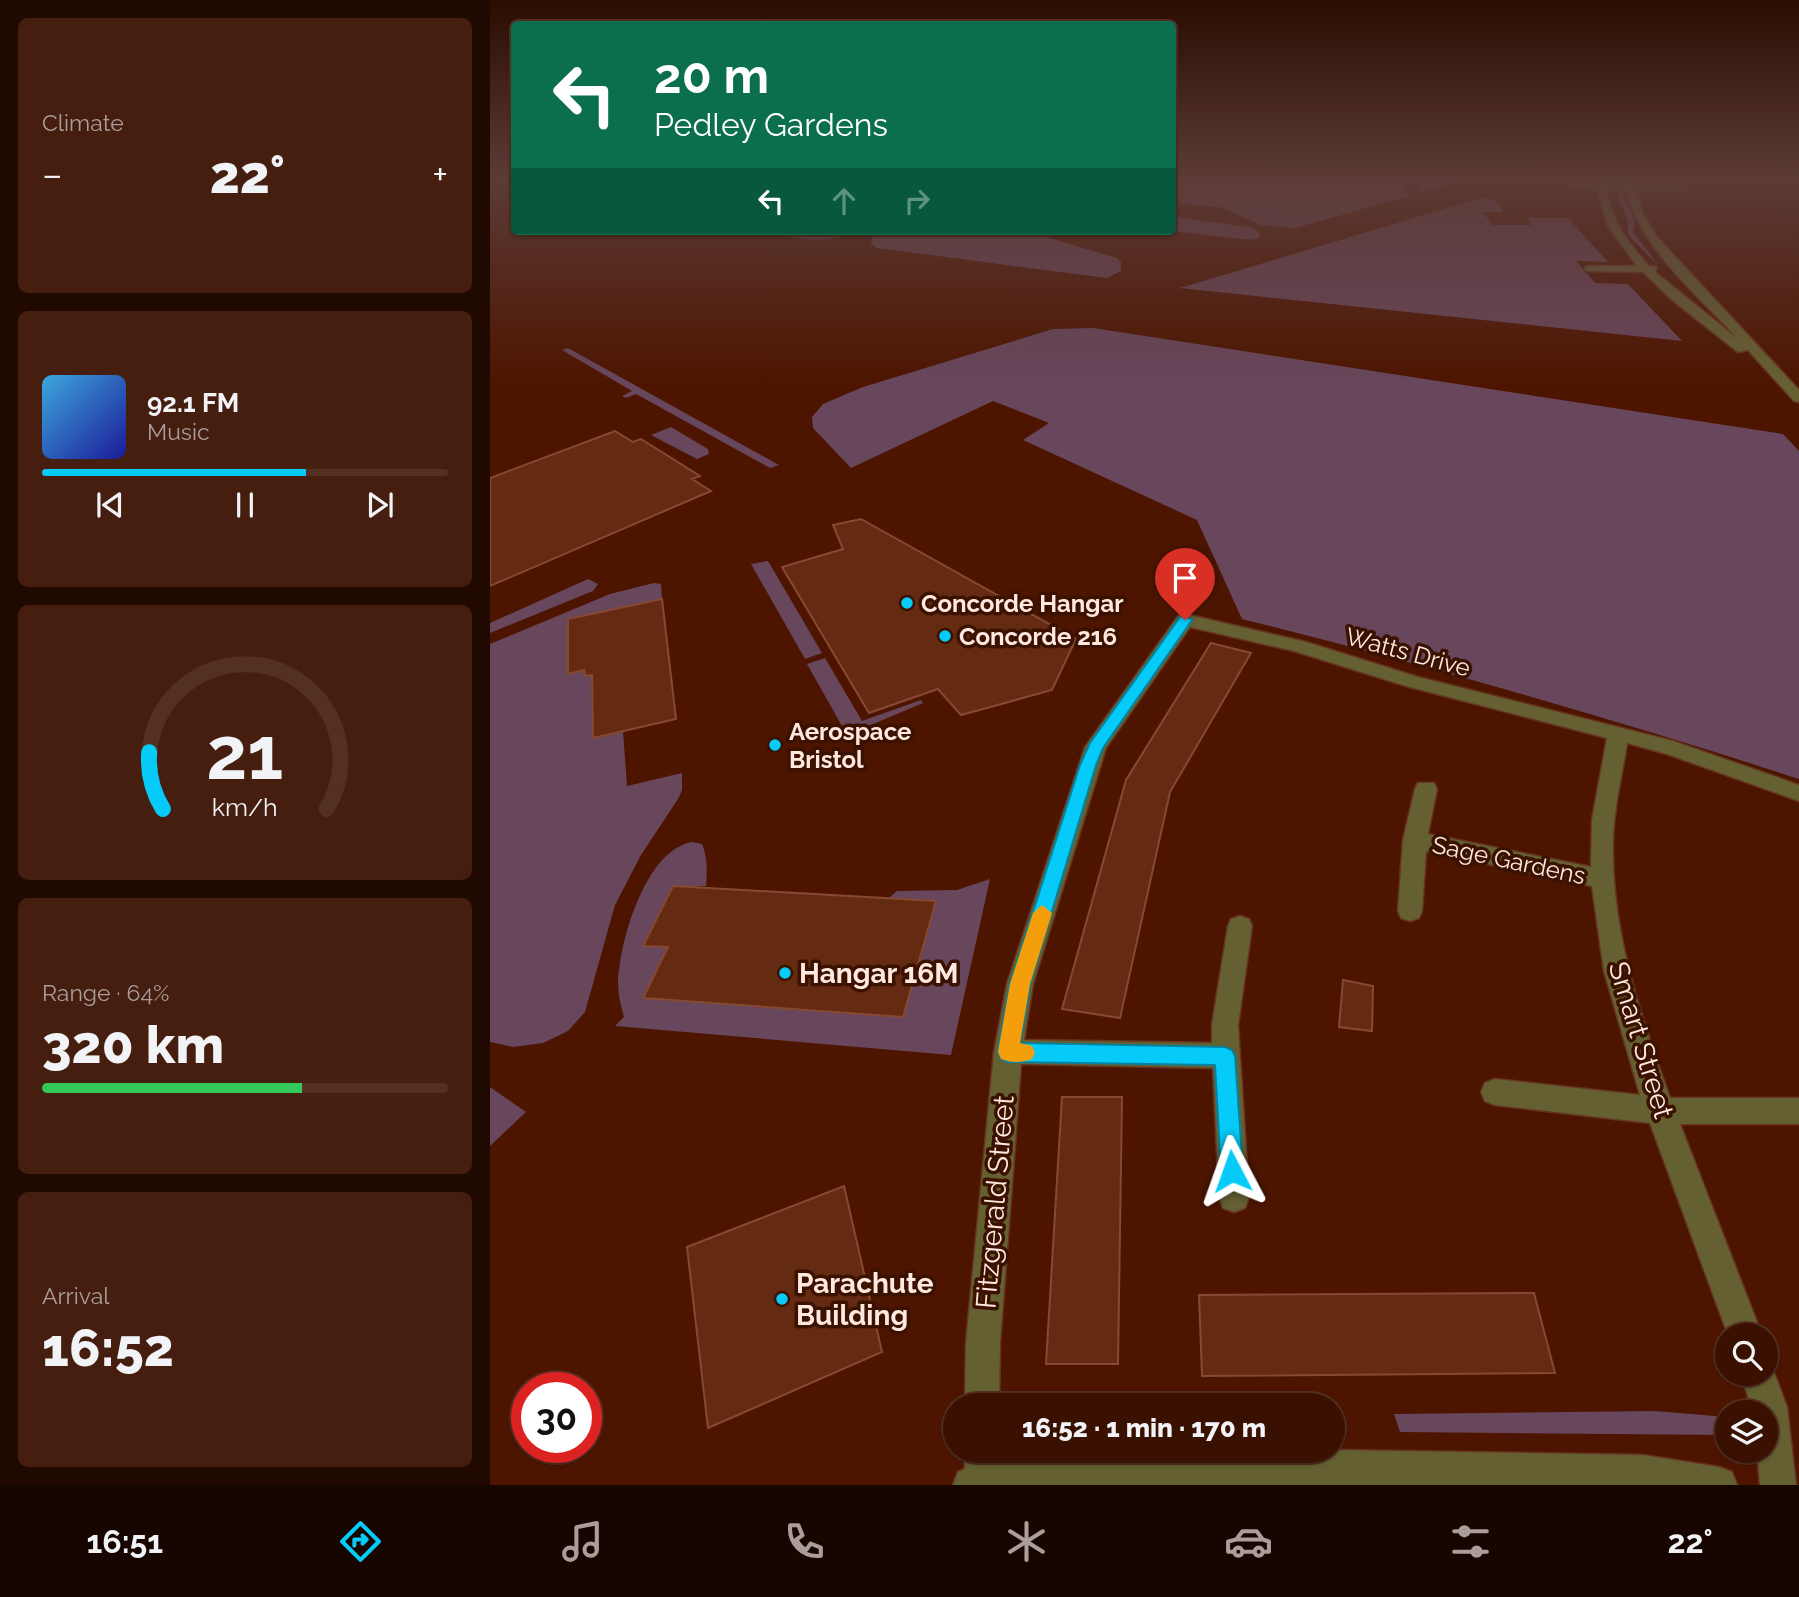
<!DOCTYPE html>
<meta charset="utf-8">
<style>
:root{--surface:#3a1000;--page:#451e0f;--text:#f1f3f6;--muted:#ab9d99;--line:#543022;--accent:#06cbf9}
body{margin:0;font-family:Raleway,sans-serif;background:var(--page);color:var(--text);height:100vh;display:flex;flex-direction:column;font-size:26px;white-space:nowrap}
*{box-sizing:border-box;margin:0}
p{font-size:23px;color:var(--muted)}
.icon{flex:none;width:38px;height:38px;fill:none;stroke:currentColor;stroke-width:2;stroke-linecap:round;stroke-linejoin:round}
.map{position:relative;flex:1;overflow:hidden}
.drawer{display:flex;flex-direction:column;gap:18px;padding:18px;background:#200900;width:490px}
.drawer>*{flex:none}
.guide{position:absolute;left:21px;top:21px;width:665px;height:214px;border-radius:7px;box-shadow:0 2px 5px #0004,0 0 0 2px var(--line);background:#0b6e4f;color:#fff;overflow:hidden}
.buttons{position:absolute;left:1225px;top:1323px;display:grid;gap:14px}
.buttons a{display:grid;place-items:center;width:63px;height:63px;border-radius:50%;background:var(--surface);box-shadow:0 2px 5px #0004,0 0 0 2px var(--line);font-size:35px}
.speed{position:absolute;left:21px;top:1372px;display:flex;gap:14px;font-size:35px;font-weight:700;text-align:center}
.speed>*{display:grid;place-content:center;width:91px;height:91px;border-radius:50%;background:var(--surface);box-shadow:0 2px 5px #0004,0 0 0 2px var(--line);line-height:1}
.speed .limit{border:10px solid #d22;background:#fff;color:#111}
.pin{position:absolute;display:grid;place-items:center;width:60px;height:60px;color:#fff;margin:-72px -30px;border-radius:50% 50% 50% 0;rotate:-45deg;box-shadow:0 0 7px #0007}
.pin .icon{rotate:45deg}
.me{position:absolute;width:77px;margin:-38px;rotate:356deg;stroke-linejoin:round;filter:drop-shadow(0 0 5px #0008)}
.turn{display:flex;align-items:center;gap:24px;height:147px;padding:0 28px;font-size:32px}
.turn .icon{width:91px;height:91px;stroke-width:2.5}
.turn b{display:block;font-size:49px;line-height:60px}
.lanes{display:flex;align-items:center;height:66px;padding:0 28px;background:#0003;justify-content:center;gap:35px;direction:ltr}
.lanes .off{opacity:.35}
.big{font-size:52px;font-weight:800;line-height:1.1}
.drawer .tile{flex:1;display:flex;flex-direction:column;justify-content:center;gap:10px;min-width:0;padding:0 24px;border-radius:10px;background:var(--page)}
.drawer .dial{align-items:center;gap:0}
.dial svg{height:182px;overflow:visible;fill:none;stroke:var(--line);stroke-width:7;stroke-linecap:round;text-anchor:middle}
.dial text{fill:var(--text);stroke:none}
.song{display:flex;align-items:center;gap:21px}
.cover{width:84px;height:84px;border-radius:10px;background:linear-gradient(135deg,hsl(200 70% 55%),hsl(240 70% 35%))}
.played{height:7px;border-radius:4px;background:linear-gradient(90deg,var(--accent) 65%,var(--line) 65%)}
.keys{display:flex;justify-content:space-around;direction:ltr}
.heat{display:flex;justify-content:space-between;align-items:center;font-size:38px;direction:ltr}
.charge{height:10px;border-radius:5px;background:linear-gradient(90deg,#34c759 64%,var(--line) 0)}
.trip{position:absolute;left:453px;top:1393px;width:402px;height:70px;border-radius:35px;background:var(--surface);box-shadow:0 2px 5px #0004,0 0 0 2px var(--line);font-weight:800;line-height:70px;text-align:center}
.tabs{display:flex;height:112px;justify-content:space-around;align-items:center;background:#170600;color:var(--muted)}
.tabs .icon{width:49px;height:49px}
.tabs .selected{color:var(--accent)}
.tabs b{font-size:32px;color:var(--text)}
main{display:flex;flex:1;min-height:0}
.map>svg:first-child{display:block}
.green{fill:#68465b}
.building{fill:#652b12;stroke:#864931;stroke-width:2}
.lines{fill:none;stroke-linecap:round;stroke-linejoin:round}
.street-casing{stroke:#66331f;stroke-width:3}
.street{fill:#656031;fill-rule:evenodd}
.route{fill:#06cbf9;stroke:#0484a2;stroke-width:2}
.slow{fill:#f59e0b}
.poi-dot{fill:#06cbf9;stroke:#3b1100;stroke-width:2.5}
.labels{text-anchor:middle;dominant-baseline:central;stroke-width:7;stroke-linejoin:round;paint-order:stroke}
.poi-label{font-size:24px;font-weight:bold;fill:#ffe8e0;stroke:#3b1100;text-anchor:start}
.street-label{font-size:24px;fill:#ffe8e0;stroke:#3b1100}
.near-poi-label{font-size:28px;font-weight:bold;fill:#ffe8e0;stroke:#3b1100;text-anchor:start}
.near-street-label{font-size:28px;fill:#ffe8e0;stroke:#3b1100}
</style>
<main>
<section class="drawer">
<div class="tile"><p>Climate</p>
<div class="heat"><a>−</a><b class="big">22°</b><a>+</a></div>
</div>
<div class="tile">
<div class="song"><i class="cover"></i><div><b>92.1 FM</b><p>Music</p></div></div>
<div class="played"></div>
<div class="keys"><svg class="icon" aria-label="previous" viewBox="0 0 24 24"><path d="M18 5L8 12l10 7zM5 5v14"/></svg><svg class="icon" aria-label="pause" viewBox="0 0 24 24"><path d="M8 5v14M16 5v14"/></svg><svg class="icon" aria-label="next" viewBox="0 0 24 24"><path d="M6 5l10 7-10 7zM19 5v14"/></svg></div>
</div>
<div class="tile dial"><svg viewBox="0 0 100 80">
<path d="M14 69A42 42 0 1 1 86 69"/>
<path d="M14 69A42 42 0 0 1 8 44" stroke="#06cbf9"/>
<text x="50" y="56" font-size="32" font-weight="700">21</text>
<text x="50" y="72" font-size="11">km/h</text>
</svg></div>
<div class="tile"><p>Range · 64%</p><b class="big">320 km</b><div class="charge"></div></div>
<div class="tile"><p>Arrival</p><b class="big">16:52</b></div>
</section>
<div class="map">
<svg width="1309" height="1485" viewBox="0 0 1309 1485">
<rect width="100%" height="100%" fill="#4d1500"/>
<path class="green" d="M683 175H906L919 196 805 228 771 225 730 207 683 203Z
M920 175H965L970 181 931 192Z
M1130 193H1133L1145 220 1143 232 1169 266 1138 235V221L1127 196Z
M994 197 1005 200 1013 212H993L1002 225H1042L1037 218H1078L1118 262 1086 261 1105 283 1138 284 1192 341 690 288Z
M683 217 760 227 770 233 769 238 761 240 682 231Z
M263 231H364C336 248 294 235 263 231Z
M394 231H536L627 258 631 262V271L617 278 387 248 381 243 382 238Z
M603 328 1293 434 1309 451V779C1125 719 940 666 752 619L707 520 533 440 559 423 503 401 361 468 323 428 322 417 333 404 373 387 563 329Z
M78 348 289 465 280 468 146 394 136 398 132 396 142 391 72 350Z
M181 427 218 449 219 454 207 459 161 435Z
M278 561 332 653 315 659 261 564Z
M98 579 108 584 103 591 0 633V623Z
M164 583 171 584 172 599 78 619V673L94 670 95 676 102 675 104 738 133 731 137 786 192 773V790L188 799 151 855 125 905 95 1012 78 1031 53 1043 23 1047 0 1042V644L120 594Z
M335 658 372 721 431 700 433 703 357 735 317 664Z
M202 842 212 844C218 859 217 871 216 886L183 887 153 945 178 947 154 998 413 1017 445 902 399 898 407 891 467 890 500 879 461 1055 125 1026 134 1017C131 1006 128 995 128 984 129 943 155 850 202 842Z
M0 1087 36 1112 0 1146Z
M1165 1411 1237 1417V1435L910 1432 904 1414Z"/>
<path class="building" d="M125 431 143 442 151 439 210 476 202 479 221 491 0 586V478Z
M371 519 586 639 562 690 471 715 448 689 379 713 292 567 353 549 343 525Z
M172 599 186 719 103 738 102 675 95 676 94 670 78 674V619Z
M721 643 761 653 680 792 630 1018 572 1009 636 780Z
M183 886 446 901 413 1017 153 998 178 947 153 946Z
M853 980 883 986 882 1031 849 1027Z
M572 1097H632L628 1364H556Z
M354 1186 392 1352 218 1428 197 1247Z
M1044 1293 1065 1373 712 1376 709 1295Z"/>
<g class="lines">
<g class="street-casing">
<path id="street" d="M1106 175H1116V185L1136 187 1132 175H1142L1145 187 1199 185 1196 190 1147 192 1153 214 1166 236 1309 390V402L1304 401 1258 350 1248 352 1181 299 1153 272 1095 271V267L1099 266H1147L1118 226 1107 190 1078 185 1083 182 1107 184ZM1117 191 1137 193C1153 251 1209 296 1249 340L1165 272 1167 267 1159 266C1140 245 1120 220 1117 191Z
M695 614 816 642 928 677 1183 741 1309 785V801L1177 754 1137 743C1132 777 1123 810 1123 844 1121 930 1151 1018 1180 1098H1309V1124H1190L1272 1335H1238L1160 1123 1005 1105 995 1101 991 1092 995 1083 1005 1079 1150 1095 1114 971 1102 886 936 851 932 911 929 918 920 921 911 918 908 911 913 840 925 789 928 783H944L947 789 938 834 1101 867 1102 820 1117 738 916 686 804 651 700 627 616 748 543 984 534 1040 722 1043V1025L738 926 741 919 750 916 759 919 762 926 748 1025 759 1197 755 1208 744 1212 733 1208 729 1197 723 1068 531 1064 510 1343 509 1405H475L476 1343 504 1052 517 984 595 747 688 616Z
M1276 1360 1280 1362 1297 1407 1306 1485H1270L1267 1451H1276V1412H1263L1251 1374H1276Z
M844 1450 1153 1455 1229 1467 1242 1472 1247 1485H463L468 1472 475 1469 474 1451H510V1462L586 1451Z"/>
</g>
<use href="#street" class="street"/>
</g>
<linearGradient id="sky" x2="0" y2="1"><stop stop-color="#2a0c00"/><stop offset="0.46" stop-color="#5c3b37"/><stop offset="1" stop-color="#5c3b37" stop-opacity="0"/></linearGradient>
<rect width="1309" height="383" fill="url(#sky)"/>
<path class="route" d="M695 616 702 620 613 748 606 765 540 984 530 1043 735 1047 742 1050 745 1056 753 1171 750 1179 742 1183 734 1179 731 1171 725 1065 518 1062 511 1059 508 1052 520 984 590 765 600 743 690 617Z"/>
<path class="slow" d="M552 905 562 913 540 984 530 1043 542 1046 545 1053 542 1059C532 1063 521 1063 511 1059L508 1052 520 984 543 913Z"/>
<g class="poi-dot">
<circle cx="417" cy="603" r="7"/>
<circle cx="455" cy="636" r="7"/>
<circle cx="285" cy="745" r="7"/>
<circle cx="295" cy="973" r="7"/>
<circle cx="292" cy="1299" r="7"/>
</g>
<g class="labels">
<g class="poi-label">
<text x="431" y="603">Concorde Hangar</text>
<text x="469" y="636">Concorde 216</text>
<text x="299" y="731">Aerospace<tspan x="299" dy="28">Bristol</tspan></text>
</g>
<g class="street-label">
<text transform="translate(918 652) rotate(15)">Watts Drive</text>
<text transform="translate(1019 860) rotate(12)">Sage Gardens</text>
</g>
<g class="near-poi-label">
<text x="309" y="973">Hangar 16M</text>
<text x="306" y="1283">Parachute<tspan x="306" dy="32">Building</tspan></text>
</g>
<g class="near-street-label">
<text transform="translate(1151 1040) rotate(73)">Smart Street</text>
<text transform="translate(505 1202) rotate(-85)">Fitzgerald Street</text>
</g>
</g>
</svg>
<div class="buttons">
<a><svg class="icon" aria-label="search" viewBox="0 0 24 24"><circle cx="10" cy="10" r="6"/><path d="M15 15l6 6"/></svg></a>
<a><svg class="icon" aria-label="layers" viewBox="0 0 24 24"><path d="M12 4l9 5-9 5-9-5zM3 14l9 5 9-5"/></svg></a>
</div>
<div class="speed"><div class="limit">30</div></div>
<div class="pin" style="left:695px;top:620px;background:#d93025"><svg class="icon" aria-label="arrive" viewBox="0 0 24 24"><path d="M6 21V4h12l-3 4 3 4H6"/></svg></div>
<svg class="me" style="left:742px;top:1171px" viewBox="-20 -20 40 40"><path d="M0-17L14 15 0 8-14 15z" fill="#06cbf9" stroke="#fff" stroke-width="4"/></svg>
<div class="trip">16:52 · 1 min · 170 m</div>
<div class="guide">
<div class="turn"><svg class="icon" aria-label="left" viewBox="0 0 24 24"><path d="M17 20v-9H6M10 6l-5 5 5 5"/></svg><div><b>20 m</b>Pedley Gardens</div></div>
<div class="lanes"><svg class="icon" aria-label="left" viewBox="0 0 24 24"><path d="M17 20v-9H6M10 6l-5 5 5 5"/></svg><svg class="icon off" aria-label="ahead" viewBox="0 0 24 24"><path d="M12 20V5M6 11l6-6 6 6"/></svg><svg class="icon off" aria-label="right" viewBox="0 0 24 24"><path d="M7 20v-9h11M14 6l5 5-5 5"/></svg></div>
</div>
</div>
</main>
<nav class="tabs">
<b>16:51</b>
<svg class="icon selected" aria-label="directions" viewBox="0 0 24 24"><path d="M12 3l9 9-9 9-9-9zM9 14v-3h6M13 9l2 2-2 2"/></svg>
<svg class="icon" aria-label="music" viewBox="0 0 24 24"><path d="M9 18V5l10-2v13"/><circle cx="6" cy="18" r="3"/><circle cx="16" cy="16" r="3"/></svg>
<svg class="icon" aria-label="phone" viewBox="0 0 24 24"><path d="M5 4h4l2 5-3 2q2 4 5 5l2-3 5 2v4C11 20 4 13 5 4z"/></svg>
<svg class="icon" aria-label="climate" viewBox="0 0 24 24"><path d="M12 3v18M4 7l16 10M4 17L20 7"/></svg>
<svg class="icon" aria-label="car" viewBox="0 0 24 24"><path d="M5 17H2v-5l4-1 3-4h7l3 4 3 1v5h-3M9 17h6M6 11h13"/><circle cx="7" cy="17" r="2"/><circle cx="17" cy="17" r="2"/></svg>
<svg class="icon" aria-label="filters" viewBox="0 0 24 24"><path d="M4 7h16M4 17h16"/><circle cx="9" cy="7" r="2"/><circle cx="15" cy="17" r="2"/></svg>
<b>22°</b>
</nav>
